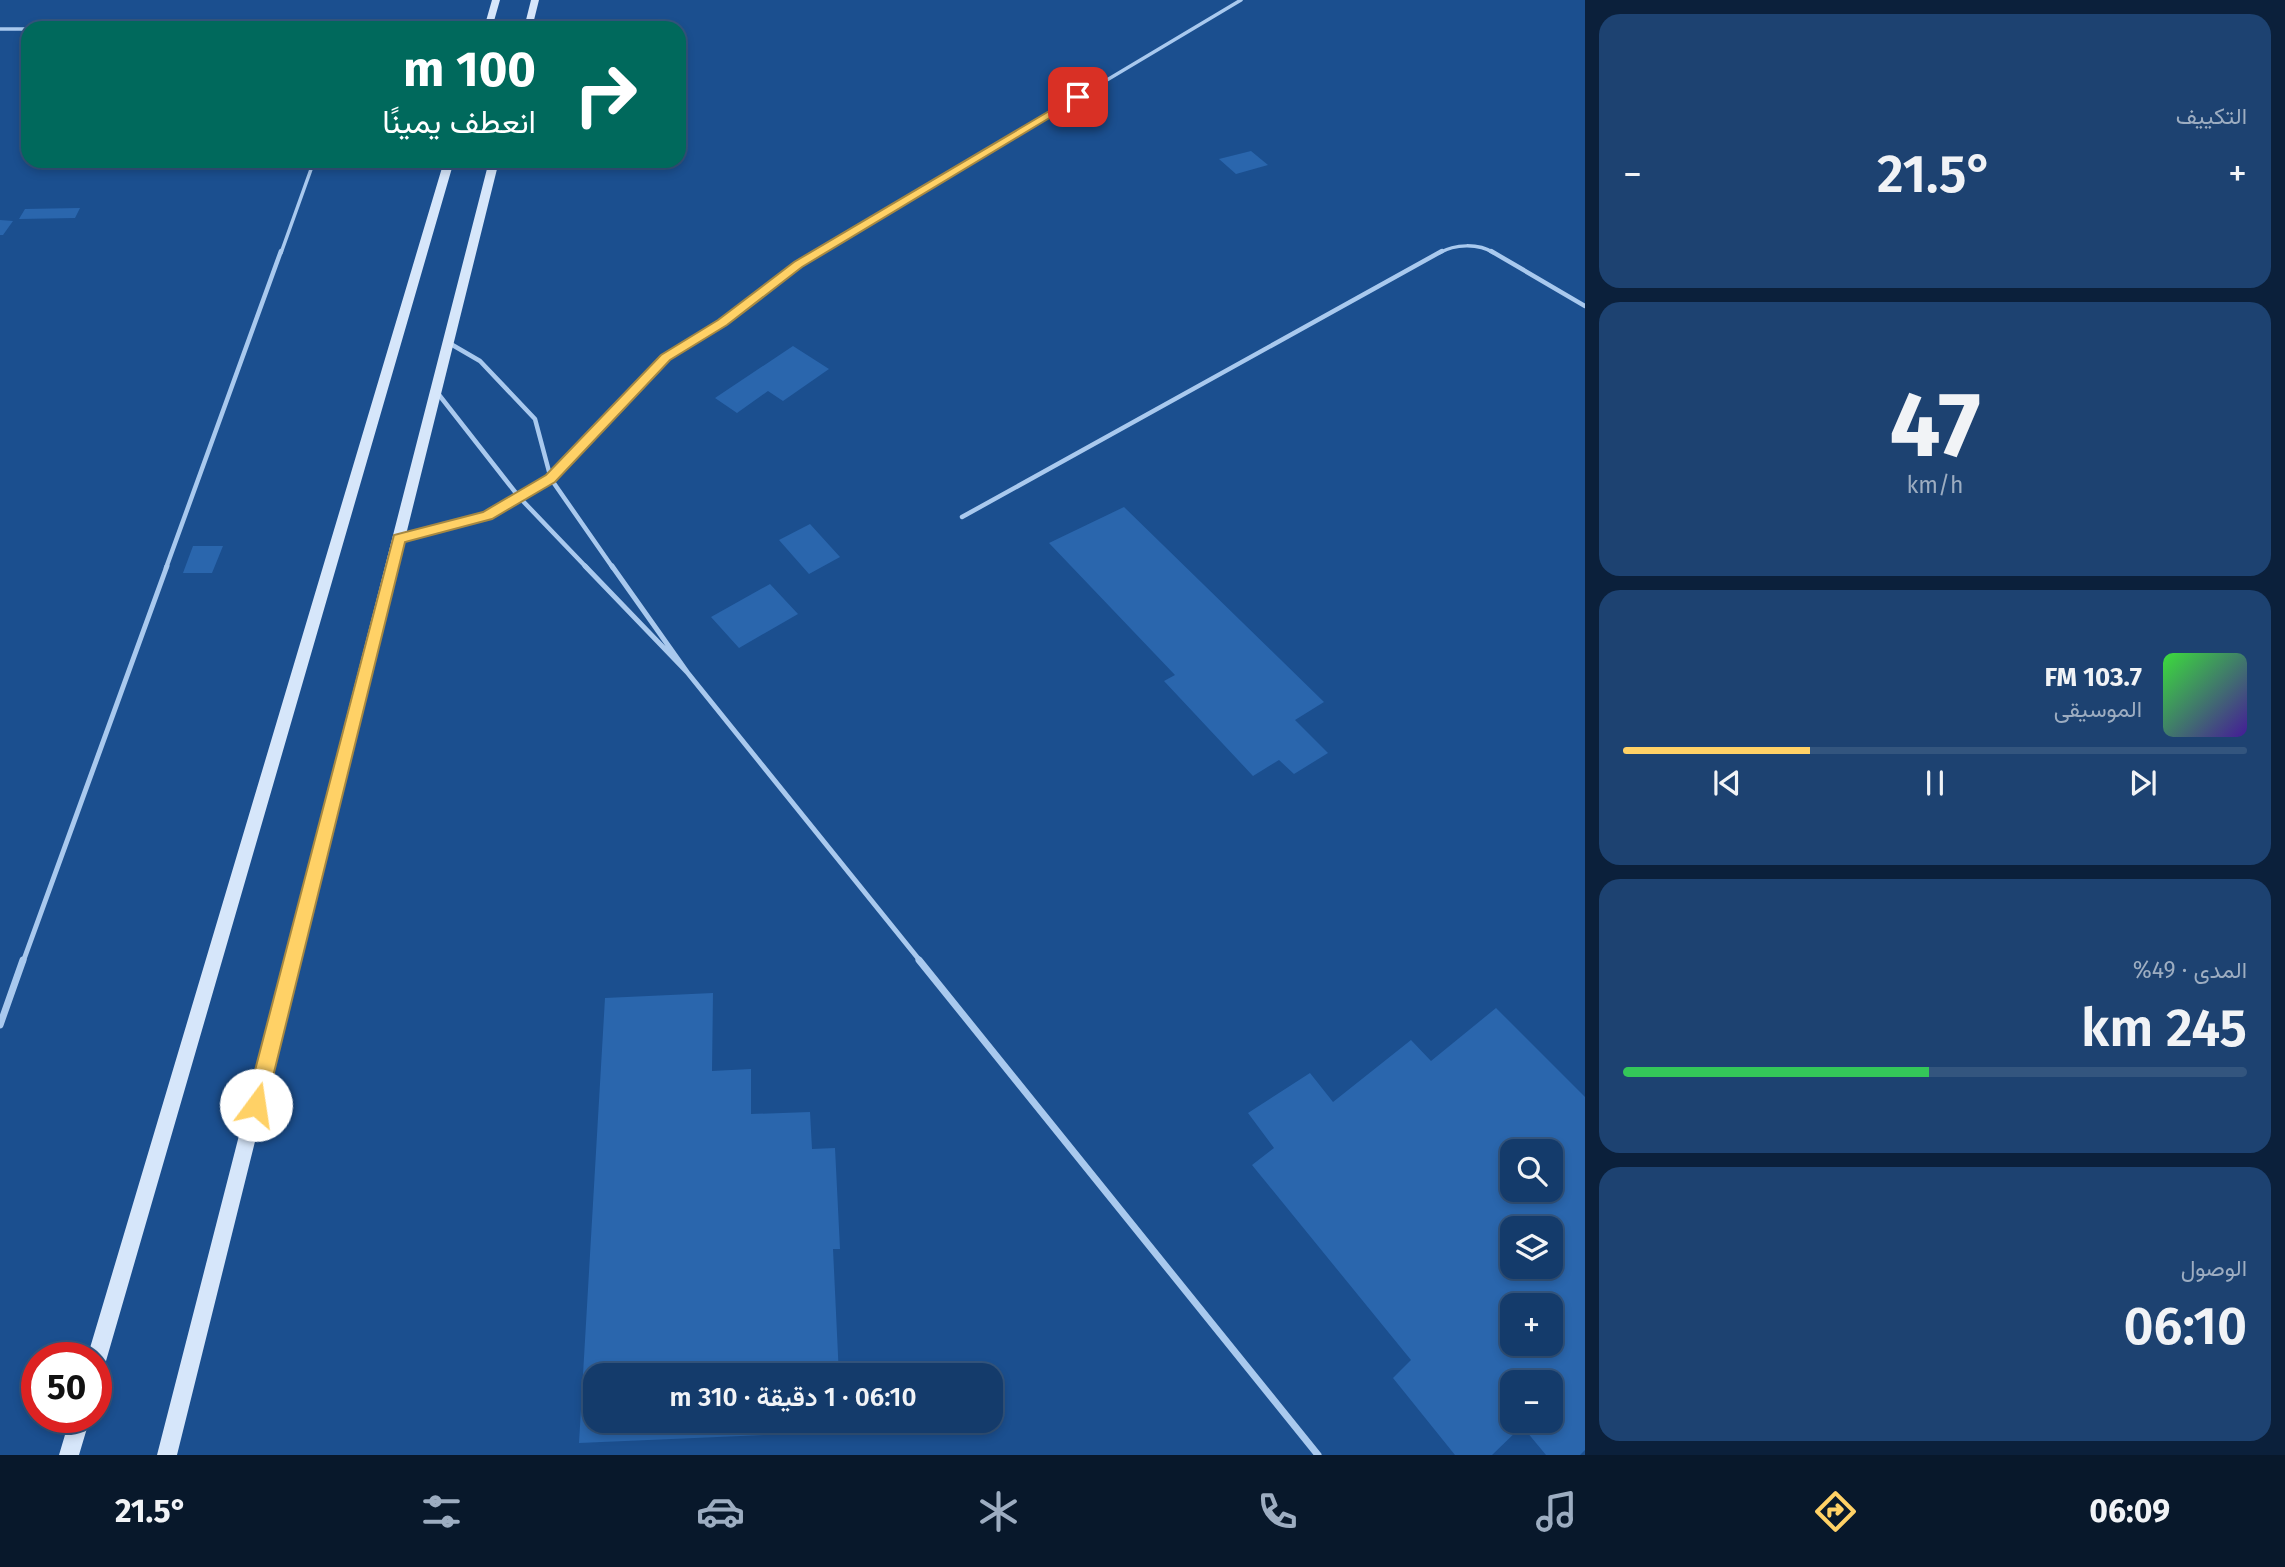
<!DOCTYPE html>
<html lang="ar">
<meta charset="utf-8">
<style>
:root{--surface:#143b6b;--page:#1d4271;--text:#f1f3f6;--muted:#9dadc1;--line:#33557e;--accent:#ffd166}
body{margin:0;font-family:"Fira Sans",Vazirmatn,sans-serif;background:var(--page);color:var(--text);direction:rtl;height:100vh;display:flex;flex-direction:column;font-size:26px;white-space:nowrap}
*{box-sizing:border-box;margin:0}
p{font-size:23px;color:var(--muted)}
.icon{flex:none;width:38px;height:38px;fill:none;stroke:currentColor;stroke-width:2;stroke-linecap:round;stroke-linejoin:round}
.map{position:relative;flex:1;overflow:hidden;direction:ltr}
.sheet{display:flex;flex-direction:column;gap:14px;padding:14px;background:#0b203b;width:700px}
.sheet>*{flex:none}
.hud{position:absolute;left:21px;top:21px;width:665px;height:147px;border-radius:21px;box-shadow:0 4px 10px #0003,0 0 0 2px var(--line);direction:rtl;background:#00695c;color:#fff;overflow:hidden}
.fabs{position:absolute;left:1500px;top:1139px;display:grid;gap:14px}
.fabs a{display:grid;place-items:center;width:63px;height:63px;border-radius:14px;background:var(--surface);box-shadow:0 4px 10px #0003,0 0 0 2px var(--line);font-size:35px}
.speed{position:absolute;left:21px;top:1342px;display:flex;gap:14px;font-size:35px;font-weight:700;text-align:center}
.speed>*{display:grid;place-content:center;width:91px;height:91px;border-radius:50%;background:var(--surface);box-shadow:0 4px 10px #0003,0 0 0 2px var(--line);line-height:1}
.speed .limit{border:10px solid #d22;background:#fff;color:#111}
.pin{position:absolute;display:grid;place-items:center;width:60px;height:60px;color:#fff;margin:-30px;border-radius:14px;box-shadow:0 4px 10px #0006}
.me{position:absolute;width:77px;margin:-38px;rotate:14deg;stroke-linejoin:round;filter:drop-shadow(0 0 5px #0008)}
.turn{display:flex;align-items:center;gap:24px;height:147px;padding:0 35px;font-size:32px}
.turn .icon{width:91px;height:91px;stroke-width:2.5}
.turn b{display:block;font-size:49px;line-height:60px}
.big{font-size:52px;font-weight:600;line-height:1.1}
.sheet .card{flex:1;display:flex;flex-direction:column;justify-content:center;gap:10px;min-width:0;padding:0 24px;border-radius:21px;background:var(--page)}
.sheet .dial{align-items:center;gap:0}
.dial b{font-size:91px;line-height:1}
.song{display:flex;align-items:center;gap:21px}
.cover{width:84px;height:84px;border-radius:10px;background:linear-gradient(135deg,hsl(120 70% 55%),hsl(260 70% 35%))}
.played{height:7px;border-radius:4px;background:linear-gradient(90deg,var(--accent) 30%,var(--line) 30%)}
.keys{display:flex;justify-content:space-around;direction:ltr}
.heat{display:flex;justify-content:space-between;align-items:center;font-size:38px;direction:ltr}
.charge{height:10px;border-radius:5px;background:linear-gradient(90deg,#34c759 49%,var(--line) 0)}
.trip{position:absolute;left:583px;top:1363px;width:420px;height:70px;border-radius:21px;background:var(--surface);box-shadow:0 4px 10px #0003,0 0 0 2px var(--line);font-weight:600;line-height:70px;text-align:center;direction:rtl}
.tab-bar{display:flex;height:112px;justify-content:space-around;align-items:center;background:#08182b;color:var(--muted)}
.tab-bar .icon{width:49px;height:49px}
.tab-bar .on{color:var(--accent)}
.tab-bar b{font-size:32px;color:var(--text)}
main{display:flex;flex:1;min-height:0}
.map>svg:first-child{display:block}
.building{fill:#2a66ad;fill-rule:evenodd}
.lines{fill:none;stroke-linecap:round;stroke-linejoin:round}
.lane-far3{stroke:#a9c9ee;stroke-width:3.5}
.lane-far2{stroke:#a9c9ee;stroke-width:4.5}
.lane-far1{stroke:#a9c9ee;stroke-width:5}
.lane{stroke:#a9c9ee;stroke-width:7}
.secondary{fill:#d6e6fa;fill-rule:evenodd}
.route{fill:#ffd166;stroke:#a68842;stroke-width:2}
</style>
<main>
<section class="sheet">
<div class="card"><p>التكييف</p>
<div class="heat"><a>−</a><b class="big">21.5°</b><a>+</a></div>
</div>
<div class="card dial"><b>47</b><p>km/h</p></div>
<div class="card">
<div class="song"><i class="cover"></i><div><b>103.7 FM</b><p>الموسيقى</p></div></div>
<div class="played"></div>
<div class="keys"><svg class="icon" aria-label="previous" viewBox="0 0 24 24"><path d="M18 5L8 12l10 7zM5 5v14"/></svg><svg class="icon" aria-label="pause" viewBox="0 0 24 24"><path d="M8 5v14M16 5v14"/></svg><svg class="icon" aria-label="next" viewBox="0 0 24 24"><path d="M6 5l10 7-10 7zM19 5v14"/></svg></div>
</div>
<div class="card"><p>المدى · 49%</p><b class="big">245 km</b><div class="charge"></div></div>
<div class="card"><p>الوصول</p><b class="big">06:10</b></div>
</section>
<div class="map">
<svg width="1585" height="1455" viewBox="0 0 1585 1455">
<rect width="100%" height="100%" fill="#1b4f8f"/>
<path class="building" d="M1251 151 1268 165 1236 174 1219 159Z
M80 208 75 218 19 219 25 209Z
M0 220 13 221 3 235H0Z
M793 346 829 369 783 401 768 391 737 413 715 398Z
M1124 507 1324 702 1295 720 1328 753 1294 774 1279 760 1253 776 1164 681 1175 675 1049 543Z
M810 524 840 557 809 574 779 540Z
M193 546H223L212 573H183Z
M770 584 798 614 739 648 711 617Z
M713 993 712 1071 751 1069V1114L810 1112 812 1149 835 1148 840 1249H833L839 1376H595V1421H785L786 1434 579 1443 605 998Z
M1496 1008 1585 1097V1450L1580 1455H1546L1522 1426 1492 1455H1455L1393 1378 1411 1360 1252 1165 1274 1148 1248 1113 1310 1073 1333 1102 1411 1040 1431 1061ZM1512 1152H1550V1190H1512ZM1512 1228H1550V1267H1512ZM1512 1306H1550V1344H1512ZM1512 1382H1550V1421H1512Z"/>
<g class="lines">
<path class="lane-far3" d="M0 29H28
M281 253 314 161
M817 253 1241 0
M1439 253C1455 244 1478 243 1494 253"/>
<path class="lane-far2" d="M1491 251 1585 306
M449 343 480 361 535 419 551 479 613 568
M436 391 519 497 587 568
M962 517 1442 251
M400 538 487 516 551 479 666 357 723 323 798 264 820 251
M166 568 281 251"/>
<path class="lane-far1" d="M585 566 687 672 612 566
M687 672 921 962
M23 962 167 566"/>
<path class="lane" d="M919 960 1318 1455
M0 1025 23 960"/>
<path class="secondary" d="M492 0H500L492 28H484Z
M531 0H539L532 28H524Z
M444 161H454L106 1361 103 1368 96 1370V1358H87Z
M489 161H499L177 1455H157Z
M70 1418H90L79 1455H59Z"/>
</g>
<path class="route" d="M1078 94 1081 99 802 267 727 325 670 360 555 482 492 519 405 542 266 1105 263 1111 256 1114 249 1111 246 1105 394 535 483 512 546 475 661 355 718 320 794 262Z"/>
</svg>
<div class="fabs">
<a><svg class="icon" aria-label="search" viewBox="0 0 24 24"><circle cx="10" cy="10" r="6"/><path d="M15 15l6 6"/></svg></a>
<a><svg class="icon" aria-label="layers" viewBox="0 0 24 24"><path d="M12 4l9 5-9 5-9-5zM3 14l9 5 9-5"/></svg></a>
<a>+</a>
<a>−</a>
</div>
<div class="speed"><div class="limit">50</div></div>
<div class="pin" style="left:1078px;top:97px;background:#d93025"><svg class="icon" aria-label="arrive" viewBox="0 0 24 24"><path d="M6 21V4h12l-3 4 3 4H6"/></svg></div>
<svg class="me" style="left:256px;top:1105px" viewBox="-20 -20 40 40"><circle r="19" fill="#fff"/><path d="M0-13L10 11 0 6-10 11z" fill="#ffd166"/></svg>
<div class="trip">06:10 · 1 دقيقة · 310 m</div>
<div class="hud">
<div class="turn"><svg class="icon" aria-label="right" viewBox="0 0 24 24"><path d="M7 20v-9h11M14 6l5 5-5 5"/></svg><div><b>100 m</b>انعطف يمينًا</div></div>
</div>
</div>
</main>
<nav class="tab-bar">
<b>06:09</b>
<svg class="icon on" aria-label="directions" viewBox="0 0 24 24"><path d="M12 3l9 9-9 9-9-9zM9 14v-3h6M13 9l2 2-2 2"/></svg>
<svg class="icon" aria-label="music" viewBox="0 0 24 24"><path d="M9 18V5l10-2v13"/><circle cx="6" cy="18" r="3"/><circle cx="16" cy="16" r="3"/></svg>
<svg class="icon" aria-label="phone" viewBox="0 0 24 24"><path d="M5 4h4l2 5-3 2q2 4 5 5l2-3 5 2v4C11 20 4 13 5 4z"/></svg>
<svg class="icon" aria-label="climate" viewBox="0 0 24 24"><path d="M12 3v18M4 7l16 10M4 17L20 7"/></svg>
<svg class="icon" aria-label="car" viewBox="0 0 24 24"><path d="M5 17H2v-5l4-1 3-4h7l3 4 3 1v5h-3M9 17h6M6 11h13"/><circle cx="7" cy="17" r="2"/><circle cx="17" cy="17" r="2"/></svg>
<svg class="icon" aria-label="filters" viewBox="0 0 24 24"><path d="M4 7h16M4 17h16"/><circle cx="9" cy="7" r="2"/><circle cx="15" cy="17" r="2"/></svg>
<b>21.5°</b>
</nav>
